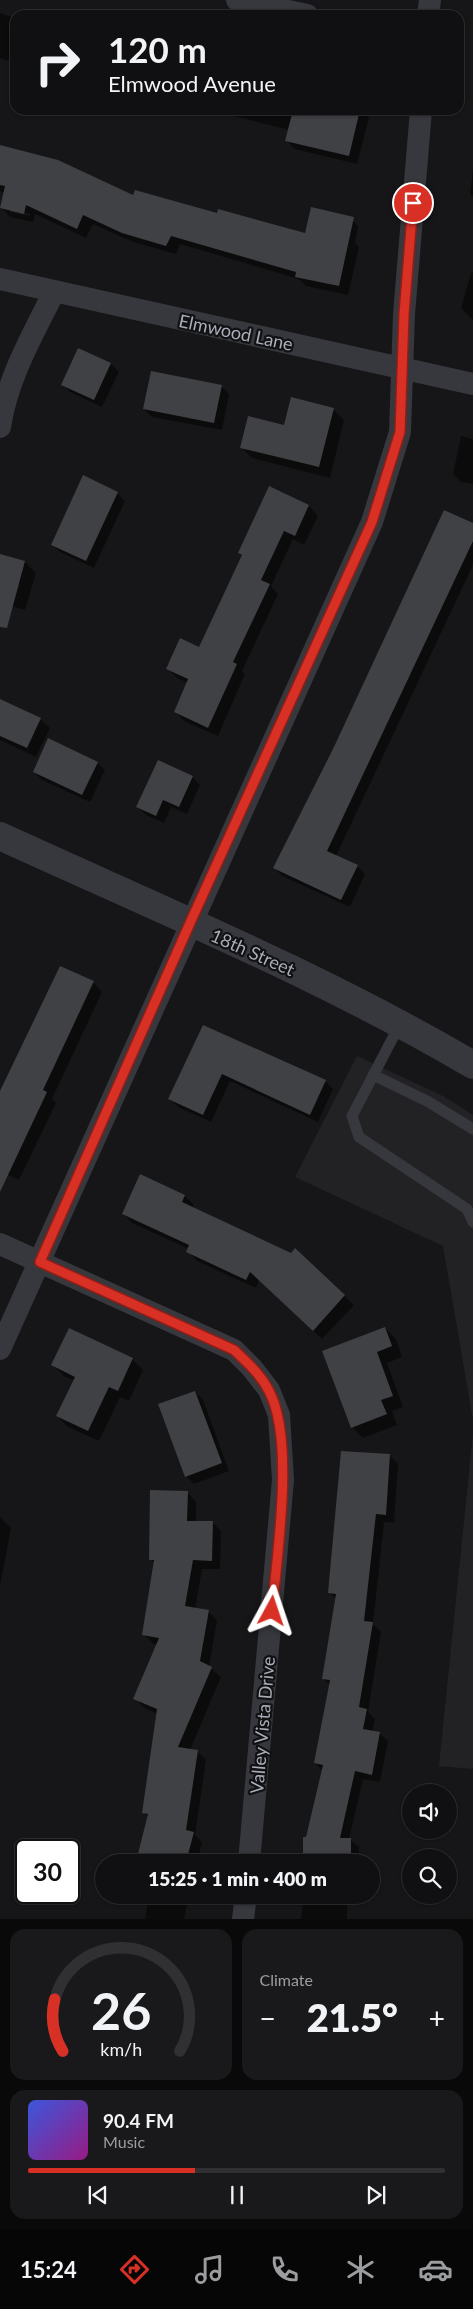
<!DOCTYPE html>
<meta charset="utf-8">
<style>
:root{--surface:#101012;--page:#19191b;--text:#f1f3f6;--muted:#9c9d9f;--line:#303032;--accent:#d93025}
body{margin:0;font-family:Lato,sans-serif;background:var(--page);color:var(--text);height:100vh;display:flex;flex-direction:column;font-size:19px;white-space:nowrap}
*{box-sizing:border-box;margin:0}
p{font-size:16px;color:var(--muted)}
.icon{flex:none;width:28px;height:28px;fill:none;stroke:currentColor;stroke-width:2;stroke-linecap:round;stroke-linejoin:round}
.map{position:relative;height:1919px;overflow:hidden}
.side{display:flex;flex-direction:column;gap:10px;padding:10px;background:#09090a;flex:1}
.side>*{flex:none}
.hud{position:absolute;left:10px;top:10px;width:454px;height:105px;border-radius:15px;box-shadow:0 1px 4px #0004,0 0 0 1px var(--line);background:#101012;color:var(--text);overflow:hidden}
.controls{position:absolute;left:402px;top:1784px;display:grid;gap:10px}
.controls a{display:grid;place-items:center;width:55px;height:55px;border-radius:50%;background:var(--surface);box-shadow:0 1px 4px #0004,0 0 0 1px var(--line);font-size:25px}
.speed{position:absolute;left:15px;top:1839px;display:flex;gap:10px;font-size:25px;font-weight:700;text-align:center}
.speed>*{display:grid;place-content:center;width:65px;height:65px;border-radius:50%;background:var(--surface);box-shadow:0 1px 4px #0004,0 0 0 1px var(--line);line-height:1}
.speed .limit{border:2px solid #111;border-radius:8px;background:#fff;color:#111}
.pin{position:absolute;display:grid;place-items:center;width:42px;height:42px;color:#fff;margin:-21px;border:2px solid #fff;border-radius:50%;box-shadow:0 1px 5px #0007}
.me{position:absolute;width:55px;margin:-28px;rotate:5deg;stroke-linejoin:round;filter:drop-shadow(0 0 4px #0008)}
.turn{display:flex;align-items:center;gap:18px;height:105px;padding:0 15px;font-size:22px}
.turn .icon{width:65px;height:65px;stroke-width:2.5}
.turn b{display:block;font-size:35px;line-height:42px}
.big{font-size:38px;font-weight:800;line-height:1.1}
.side .card{flex:1;display:flex;flex-direction:column;justify-content:center;gap:8px;min-width:0;padding:0 18px;border-radius:15px;background:var(--page)}
.side .dial{align-items:center;gap:0}
.dial svg{height:130px;overflow:visible;fill:none;stroke:var(--line);stroke-width:7;stroke-linecap:round;text-anchor:middle}
.dial text{fill:var(--text);stroke:none}
.song{display:flex;align-items:center;gap:15px}
.cover{width:60px;height:60px;border-radius:8px;background:linear-gradient(135deg,hsl(230 70% 55%),hsl(310 70% 35%))}
.played{height:5px;border-radius:2px;background:linear-gradient(90deg,var(--accent) 40%,var(--line) 40%)}
.keys{display:flex;justify-content:space-around;direction:ltr}
.heat{display:flex;justify-content:space-between;align-items:center;font-size:28px;direction:ltr}
.side .tiles{flex:1;display:grid;gap:10px;grid-template-columns:1fr 1fr}
.card:last-child{grid-column:span 2}
.trip{position:absolute;left:95px;top:1854px;width:285px;height:50px;border-radius:25px;background:var(--surface);box-shadow:0 1px 4px #0004,0 0 0 1px var(--line);font-weight:800;line-height:50px;text-align:center}
.tab-bar{display:flex;height:80px;justify-content:space-around;align-items:center;background:#060607;color:var(--muted)}
.tab-bar .icon{width:35px;height:35px}
.tab-bar .current{color:var(--accent)}
.tab-bar b{font-size:22px;color:var(--text)}
.map>svg:first-child{display:block}
.built{fill:#222225}
.shadow{fill:#0007;fill-rule:evenodd}
.building{fill:#404145}
.lines{fill:none;stroke-linecap:round;stroke-linejoin:round}
.service{stroke:#37383d;stroke-width:11}
.minor{stroke:#37383d;stroke-width:22}
.tertiary{stroke:#37383d;stroke-width:28}
.route-casing{stroke:#8d1f18;stroke-width:12}
.route{stroke:#d93025;stroke-width:9}
.labels{text-anchor:middle;dominant-baseline:central;stroke-width:4.5;stroke-linejoin:round;paint-order:stroke}
.street-label{font-size:18px;fill:#a8adb8;stroke:#111113}
</style>
<div class="map">
<svg width="473" height="1919" viewBox="0 0 473 1919">
<rect width="100%" height="100%" fill="#161618"/>
<path class="built" d="M357 1056 443 1096 473 1115V1420L443 1246 295 1177Z
M473 1433V1769L439 1766Z"/>
<path class="shadow" d="M0 13 15 18V63L0 58Z
M211 110H361L369 118 357 164 295 149 286 140 289 130Z
M0 146 134 196 306 234 349 217 358 226 355 243 359 247 348 295 306 286 299 279 180 244 176 254 133 242 93 224 86 238 35 214 33 222 10 217 1 207 5 193 0 191ZM10 209 30 214V216L10 212Z
M473 170V197L470 194Z
M471 273H473V320L461 308Z
M79 350 111 364 119 372 102 407 70 392 63 384Z
M221 386 229 394 222 430 152 417 144 409Z
M333 409 344 420 330 478 252 458 241 447Z
M461 436 473 439V484L461 482 453 474Z
M270 488 309 506 318 516 304 545 293 539 271 586 278 594 242 671 245 674 218 736 184 721 175 711 188 683 177 678 168 669 200 648 243 557 239 553Z
M117 493 125 501 94 568 60 552 52 544Z
M473 524V565L336 856 357 866 365 874 350 907 282 876 275 868Z
M0 555 25 562 36 573 25 610 0 603Z
M0 701 40 719 50 728 36 757 0 740Z
M97 763 105 770 90 802 42 780 34 772Z
M192 777 200 785 187 814 171 807 164 823 146 815 138 807Z
M93 982 102 992 52 1099 56 1103 19 1180 0 1171V1094Z
M203 1027 325 1081 333 1089 318 1122 230 1081 211 1122 178 1107 170 1099Z
M185 1196 194 1205 192 1208 291 1255 295 1250 354 1305 322 1339 259 1280 256 1288 197 1261 188 1251 189 1249 132 1223 123 1214Z
M385 1328 396 1339 402 1357 387 1363 403 1407 392 1411 397 1425 363 1438 352 1427Z
M132 1359 143 1370 129 1401 120 1397 99 1441 68 1427 57 1416 74 1381 64 1376 53 1365Z
M195 1392 203 1400 229 1471 194 1484 186 1476Z
M389 1455 398 1464 394 1523 384 1522 373 1624 381 1632 368 1712 375 1719 372 1732 379 1733 388 1741 380 1782 363 1779 349 1839 359 1847V1862H304V1839H308L323 1771 315 1763 330 1685 324 1679 336 1599 329 1592Z
M187 1492 196 1502V1522H212L221 1531 220 1569H202L195 1609 208 1611 217 1620 209 1667 221 1677 190 1750 197 1751 206 1760 195 1835 202 1843 197 1862H138L149 1818 143 1812 158 1714 144 1708 135 1698 158 1644H153L144 1634 155 1564 150 1559Z
M0 1517 11 1528 0 1586Z
M149 1895H189L184 1919H145Z
M304 1895H347V1919H301Z"/>
<path class="building" d="M293 110H360L349 156 285 141Z
M0 145 58 160 133 195 135 190 217 213 218 209 305 233 311 207 354 217 339 286 295 277 296 272 171 236 166 246 122 233 83 215 77 229 26 205 24 214 0 208 5 186 0 185Z
M78 348 111 363 94 400 61 385Z
M151 371 222 385 214 423 143 409Z
M291 397 334 408 319 467 240 448 248 416 284 425Z
M83 475 118 492 86 561 51 545Z
M269 486 309 505 295 536 284 531 261 580 270 584 233 662 237 664 208 728 174 712 188 679 166 669 180 638 199 647 242 555 238 553Z
M444 510 473 523V541L327 851 358 865 341 900 273 868 333 749Z
M0 554 25 561 7 628 0 627Z
M0 699 41 718 27 748 0 736Z
M48 738 98 762 82 795 33 772Z
M158 760 193 776 179 807 163 800 156 816 136 807Z
M60 966 94 981 43 1090 47 1092 0 1192V1091Z
M203 1025 326 1080 310 1115 222 1074 203 1115 168 1099Z
M140 1174 185 1195 182 1202 291 1253 295 1248 345 1295 313 1331 250 1272 246 1280 186 1252 189 1245 122 1214Z
M385 1327 392 1346 377 1352 393 1396 381 1400 387 1414 351 1428 322 1351Z
M69 1328 133 1358 118 1391 109 1387 88 1431 56 1416 75 1377 51 1365Z
M195 1391 222 1463 185 1477 158 1404Z
M341 1451 390 1454 386 1515 376 1514 364 1621 373 1622 359 1707 367 1709 363 1729 380 1732 372 1775 355 1771 340 1838H351V1861L303 1862V1837H306L323 1765 314 1763 330 1680 322 1679 336 1594 328 1593Z
M150 1490 188 1491 187 1521H213L212 1561 193 1560 185 1606 209 1610 200 1661 212 1667 178 1747 198 1750 186 1830 194 1832 186 1862H136L148 1814 142 1813 157 1709 133 1699 159 1638 142 1635 154 1560H149Z"/>
<g class="lines">
<path class="service" d="M400 1024 352 1116 359 1137 467 1209 473 1222
M373 1075 427 1101 473 1129"/>
<path class="minor" d="M237 0 307 15
M428 15 430 0
M0 279 473 384
M0 427C7 379 32 336 54 292
M0 1244 234 1350 252 1368 269 1390 279 1415 283 1480 249 1862
M0 1349 372 522 400 432 404 314 421 110
M243 1919 246 1895"/>
<path class="tertiary" d="M0 836C159 909 322 976 473 1065"/>
</g>
<g class="lines">
<g class="route-casing">
<path id="route" d="M272 1611C277 1554 295 1440 269 1391 261 1375 247 1362 234 1350L40 1262 190 923 372 522 400 432 404 314 413 203"/>
</g>
<use href="#route" class="route"/>
</g>
<g class="labels">
<g class="street-label">
<text transform="translate(236 332) rotate(12)">Elmwood Lane</text>
<text transform="translate(253 952) rotate(24)">18th Street</text>
<text transform="translate(262 1725) rotate(-85)">Valley Vista Drive</text>
</g>
</g>
</svg>
<div class="controls">
<a><svg class="icon" aria-label="sound" viewBox="0 0 24 24"><path d="M4 9h4l5-4v14l-5-4H4zM17 9q2 3 0 6"/></svg></a>
<a><svg class="icon" aria-label="search" viewBox="0 0 24 24"><circle cx="10" cy="10" r="6"/><path d="M15 15l6 6"/></svg></a>
</div>
<div class="speed"><div class="limit">30</div></div>
<div class="pin" style="left:413px;top:203px;background:#d93025"><svg class="icon" aria-label="arrive" viewBox="0 0 24 24"><path d="M6 21V4h12l-3 4 3 4H6"/></svg></div>
<svg class="me" style="left:272px;top:1611px" viewBox="-20 -20 40 40"><path d="M0-17L14 15 0 8-14 15z" fill="#d93025" stroke="#fff" stroke-width="4"/></svg>
<div class="trip">15:25 · 1 min · 400 m</div>
<div class="hud">
<div class="turn"><svg class="icon" aria-label="right" viewBox="0 0 24 24"><path d="M7 20v-9h11M14 6l5 5-5 5"/></svg><div><b>120 m</b>Elmwood Avenue</div></div>
</div>
</div>
<section class="side">
<div class="tiles">
<div class="card dial"><svg viewBox="0 0 100 80">
<path d="M14 69A42 42 0 1 1 86 69"/>
<path d="M14 69A42 42 0 0 1 9 37" stroke="#d93025"/>
<text x="50" y="56" font-size="32" font-weight="700">26</text>
<text x="50" y="72" font-size="11">km/h</text>
</svg></div>
<div class="card"><p>Climate</p>
<div class="heat"><a>−</a><b class="big">21.5°</b><a>+</a></div>
</div>
<div class="card">
<div class="song"><i class="cover"></i><div><b>90.4 FM</b><p>Music</p></div></div>
<div class="played"></div>
<div class="keys"><svg class="icon" aria-label="previous" viewBox="0 0 24 24"><path d="M18 5L8 12l10 7zM5 5v14"/></svg><svg class="icon" aria-label="pause" viewBox="0 0 24 24"><path d="M8 5v14M16 5v14"/></svg><svg class="icon" aria-label="next" viewBox="0 0 24 24"><path d="M6 5l10 7-10 7zM19 5v14"/></svg></div>
</div>
</div>
</section>
<nav class="tab-bar">
<b>15:24</b>
<svg class="icon current" aria-label="directions" viewBox="0 0 24 24"><path d="M12 3l9 9-9 9-9-9zM9 14v-3h6M13 9l2 2-2 2"/></svg>
<svg class="icon" aria-label="music" viewBox="0 0 24 24"><path d="M9 18V5l10-2v13"/><circle cx="6" cy="18" r="3"/><circle cx="16" cy="16" r="3"/></svg>
<svg class="icon" aria-label="phone" viewBox="0 0 24 24"><path d="M5 4h4l2 5-3 2q2 4 5 5l2-3 5 2v4C11 20 4 13 5 4z"/></svg>
<svg class="icon" aria-label="climate" viewBox="0 0 24 24"><path d="M12 3v18M4 7l16 10M4 17L20 7"/></svg>
<svg class="icon" aria-label="car" viewBox="0 0 24 24"><path d="M5 17H2v-5l4-1 3-4h7l3 4 3 1v5h-3M9 17h6M6 11h13"/><circle cx="7" cy="17" r="2"/><circle cx="17" cy="17" r="2"/></svg>
</nav>
